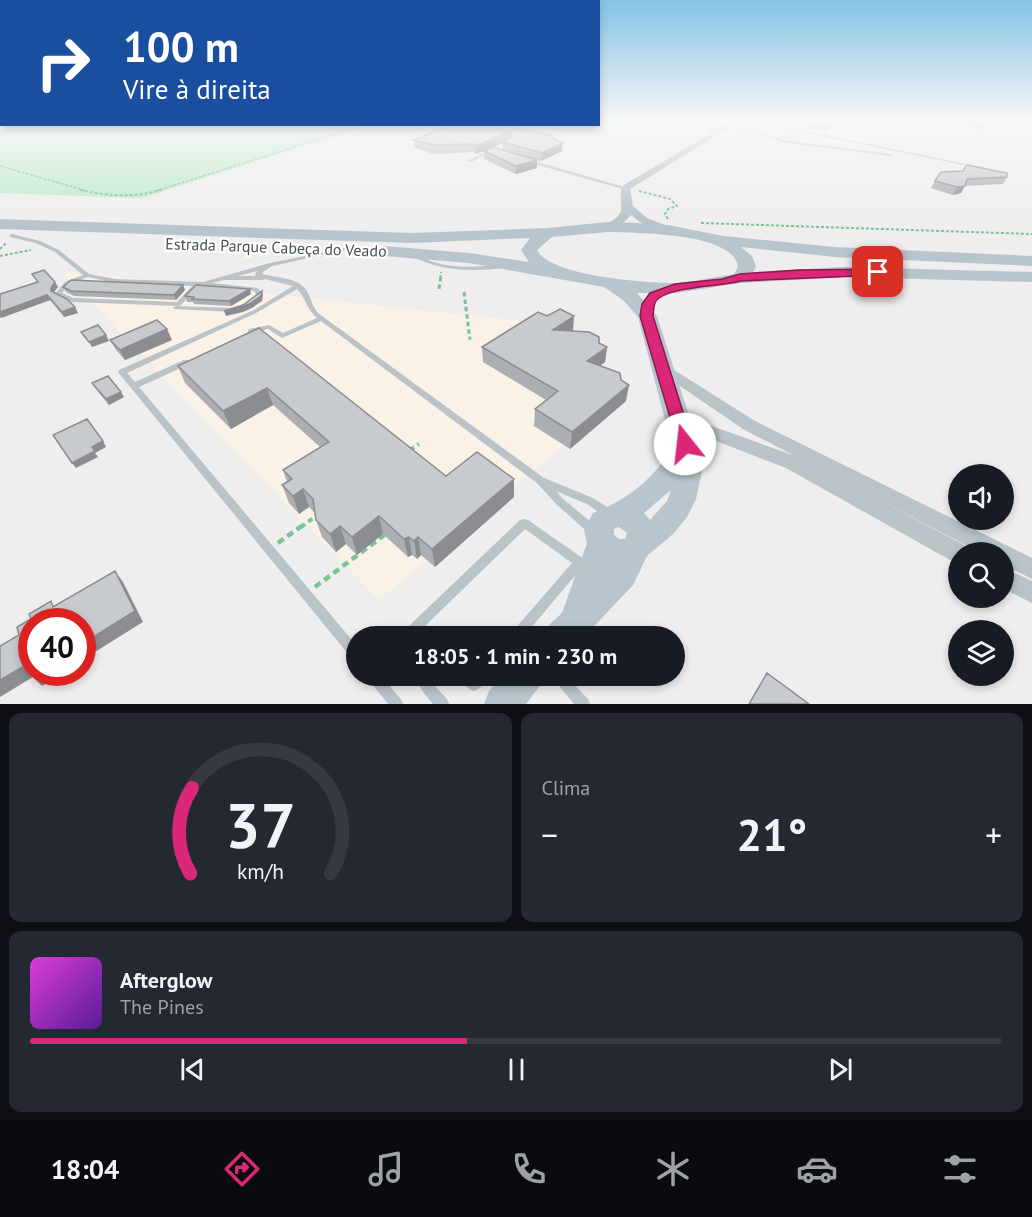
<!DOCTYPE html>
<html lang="pt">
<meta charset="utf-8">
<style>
:root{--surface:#171b24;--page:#242831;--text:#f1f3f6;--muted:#9ea1a6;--line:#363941;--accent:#db2777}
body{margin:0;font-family:"PT Sans",sans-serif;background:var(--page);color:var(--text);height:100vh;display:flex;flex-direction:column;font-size:22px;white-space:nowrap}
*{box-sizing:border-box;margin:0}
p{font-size:20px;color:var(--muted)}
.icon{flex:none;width:33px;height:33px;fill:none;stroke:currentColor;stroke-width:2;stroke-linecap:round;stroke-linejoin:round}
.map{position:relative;height:704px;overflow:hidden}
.sheet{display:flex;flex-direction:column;gap:9px;padding:9px;background:#0d0f14;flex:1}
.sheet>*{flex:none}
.top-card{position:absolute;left:0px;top:0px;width:600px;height:126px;box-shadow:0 3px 9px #0003;background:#1a4fa0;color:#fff;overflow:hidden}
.fabs{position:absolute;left:948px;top:464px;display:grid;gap:12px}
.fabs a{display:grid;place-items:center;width:66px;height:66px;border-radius:50%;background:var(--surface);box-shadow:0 3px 9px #0003;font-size:30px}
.speed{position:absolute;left:18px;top:608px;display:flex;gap:12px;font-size:30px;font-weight:700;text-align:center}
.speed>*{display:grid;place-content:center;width:78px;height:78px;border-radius:50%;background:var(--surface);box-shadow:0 3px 9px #0003;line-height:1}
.speed .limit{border:9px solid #d22;background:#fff;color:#111}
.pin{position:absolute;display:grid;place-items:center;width:51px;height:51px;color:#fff;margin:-26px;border-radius:12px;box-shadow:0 3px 9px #0006}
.me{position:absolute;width:66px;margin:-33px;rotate:344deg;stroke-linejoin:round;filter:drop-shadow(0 0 4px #0008)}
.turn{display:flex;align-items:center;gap:21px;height:126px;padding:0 24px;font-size:27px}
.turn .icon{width:78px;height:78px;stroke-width:2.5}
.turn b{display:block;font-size:42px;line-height:51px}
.big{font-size:45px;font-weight:800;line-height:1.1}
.sheet .tile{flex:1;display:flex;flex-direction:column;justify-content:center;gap:9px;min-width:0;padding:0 21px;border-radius:12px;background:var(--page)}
.sheet .dial{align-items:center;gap:0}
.dial svg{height:156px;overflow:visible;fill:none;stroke:var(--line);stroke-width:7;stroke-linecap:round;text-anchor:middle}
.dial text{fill:var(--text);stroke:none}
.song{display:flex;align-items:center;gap:18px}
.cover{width:72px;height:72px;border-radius:9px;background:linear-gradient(135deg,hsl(300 70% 55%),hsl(270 70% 35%))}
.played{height:6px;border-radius:3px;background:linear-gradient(90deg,var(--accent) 45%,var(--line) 45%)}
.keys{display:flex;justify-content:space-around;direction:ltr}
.heat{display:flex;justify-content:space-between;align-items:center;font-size:33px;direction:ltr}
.sheet .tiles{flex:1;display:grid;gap:9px;grid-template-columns:1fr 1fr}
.tile:last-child{grid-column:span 2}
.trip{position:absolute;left:346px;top:626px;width:339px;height:60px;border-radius:30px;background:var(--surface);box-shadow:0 3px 9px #0003;font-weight:800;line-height:60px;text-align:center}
.tab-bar{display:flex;height:96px;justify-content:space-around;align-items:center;background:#090b0e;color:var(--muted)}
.tab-bar .icon{width:42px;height:42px}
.tab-bar .selected{color:var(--accent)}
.tab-bar b{font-size:27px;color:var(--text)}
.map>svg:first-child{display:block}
.commercial{fill:#faf2e6}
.green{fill:#bdeaca}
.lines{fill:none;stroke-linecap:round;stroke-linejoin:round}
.path-far4{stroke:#78c597;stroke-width:1.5;stroke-dasharray:3 1.5;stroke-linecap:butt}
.path-far3{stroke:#78c597;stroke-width:2;stroke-dasharray:3 2;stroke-linecap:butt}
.path-far2{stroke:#78c597;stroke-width:3;stroke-dasharray:4.5 3;stroke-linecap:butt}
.path-far1{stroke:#78c597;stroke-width:4;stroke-dasharray:5 4;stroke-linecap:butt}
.path{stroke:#78c597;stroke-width:4.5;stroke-dasharray:7 4.5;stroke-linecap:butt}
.lane{fill:#b9c3c8;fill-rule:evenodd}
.street{fill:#b9c3c8;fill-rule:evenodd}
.secondary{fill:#b9c5cd;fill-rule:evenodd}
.wall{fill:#abaeb2;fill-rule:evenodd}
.shaded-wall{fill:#8b8d91}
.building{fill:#c7cacf;stroke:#8b8d91;stroke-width:1.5}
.route{fill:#db2777;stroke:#8e194d;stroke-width:1.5}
.labels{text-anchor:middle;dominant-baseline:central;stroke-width:4.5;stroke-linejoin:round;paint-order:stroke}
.far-street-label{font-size:16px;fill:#465258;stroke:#fff}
</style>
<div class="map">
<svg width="1032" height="704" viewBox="0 0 1032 704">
<rect width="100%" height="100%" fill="#efeded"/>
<path class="commercial" d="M61 271 528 322 584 374 622 396 379 600Z"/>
<path class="green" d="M0 123 2 124 370 125 142 198 0 193Z"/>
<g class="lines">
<path class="path-far4" d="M0 166 87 191
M156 191 366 124"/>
<path class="path-far3" d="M80 190C107 196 134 198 161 190
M639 191 670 199 677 206 668 209 665 214 668 219
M701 223 1032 234
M0 249 7 242
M0 256 31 250
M440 278 441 272"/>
<path class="path-far2" d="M439 289 441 276
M464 292 470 340"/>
<path class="path-far1" d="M410 450 419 444
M301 527 316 516"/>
<path class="path" d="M278 543 303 525
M315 587 387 533"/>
<path class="lane" d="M758 123H767L985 168 983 169Z
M730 124 787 141 890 154 892 155 890 156 787 143 729 126V124Z
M489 150 493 151 471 162 467 161Z
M527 160H531L627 188 623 189 527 162Z
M12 234 40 241 59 250 89 274 115 279 203 282 270 263 345 248V250L272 266 263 272 262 274C276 278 298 277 307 291 311 298 312 306 318 313L544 478 593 498 615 512 616 515 615 518 611 519 607 518 587 504 556 491 562 498 598 528 599 531 598 534 594 535 590 534 556 504 537 483 321 321 282 338 268 329 252 333H249L248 331 249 329 269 325 283 333 317 318C306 309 306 298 297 289L258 312 127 373 135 382 184 360H190L191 362 190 364 139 387 357 646V662L353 660 118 372 119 370 254 310 293 286 265 279 262 280H224L212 283 258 288 262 294 257 301 255 302 252 300 256 294 254 291 199 286 181 305 179 306 72 302 55 294 65 282 83 275 55 252 36 243 10 237V235ZM257 271 255 275 256 276H238ZM88 277 115 283 192 286 177 302 73 298 62 293 69 284Z
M411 252C418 255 425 259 433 262 456 269 481 267 504 264L507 266 504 268C471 272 439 271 409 255V253Z
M176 306 234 308 237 310 234 312 174 309 173 308 174 307Z
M524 519 528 520 584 559 585 562 584 565 524 636H510L512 632 572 563 525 529 425 626 430 632 432 636H418L417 635 415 636H401L403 632 413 622 520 520Z
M366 675H380L401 699 403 704H388L368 679Z
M418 675H430V681L447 699 449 704H433C425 694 418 689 418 675Z
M459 675H488C486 682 481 689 474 691 467 689 462 682 459 675Z
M551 675H565L588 699 590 704H574L553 679Z"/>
<path class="street" d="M702 123H711L719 128 727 123H737L630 189 633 206 647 218 672 228V232C659 234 641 224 631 215L620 226 604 229V225C631 213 617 207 622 186L713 132Z
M663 363 755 421 1032 558V579L1004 565V552H979L862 491 966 546 968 552H958V562L950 560 786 468 672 424 669 420 672 416 678 414 795 456 743 429 658 371 655 368 658 365Z
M1004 568 1032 581V603L1004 589Z"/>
<path class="secondary" d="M0 219 412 233 548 228 608 222 637 223 668 225 723 236 835 247 1032 256V266L835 257 741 247 752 256 756 267 753 272 845 267 1032 272V282L845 277 740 283 676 293H637L657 316 698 444 702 462 701 476 696 499 687 517 673 534 647 556 633 585 585 636H545L550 624 562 613 587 543 584 530 593 513C627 500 656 478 672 446L638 317 624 301 604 287 469 263 384 256 376 251 384 246 469 253 529 262 521 250 530 238 412 243 0 229ZM608 232C635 233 734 232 738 267L734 274C714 277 694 282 674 283 646 283 549 276 537 250L552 237ZM671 490 667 501 650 520 644 513ZM619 527 627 533 625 539H619L614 535V529Z
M503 675H545L539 687 526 704H484L489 691Z"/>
</g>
<path class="wall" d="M837 123 827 131 809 128 810 124Z
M972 123H988L985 130 970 127Z
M499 124 552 138 562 151 541 161 521 155 537 168 516 174 484 159V151L476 154 473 152 434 154 415 148 414 140ZM503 143V150L494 147Z
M1007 177 1003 184 965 186 961 193 953 195 931 188 935 181Z
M32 274 58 287 54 292 75 307 78 313 64 317 50 300 1 318 0 316V294L37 282Z
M63 287 185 290 176 300 74 296 66 292Z
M251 294 231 306 194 304 193 302H187L185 296Z
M259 328 446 476 514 497 435 567 421 555 417 559 412 555 408 557 383 534 357 555 346 544 336 552 322 537 316 520 315 513 309 507 299 514 289 503 282 485 287 482 283 470 320 447 273 405 231 429 185 383 178 366Z
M573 331 607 347 605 362 600 366 621 380 626 401 570 449 534 426 535 409 546 400 483 362 482 347Z
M110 340H172L125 360 116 350Z
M92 383 124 397 109 405 95 388Z"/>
<path class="shaded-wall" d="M834 123H837L827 131 829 128Z
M510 131V140L503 142V143L476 154V146Z
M563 143 562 151 541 161 542 153Z
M537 160V168L516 174V166Z
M965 186 961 193 953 195 957 187Z
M55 282 58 287 53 293 51 291V288Z
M183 285 185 290 176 300 174 295Z
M250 289 251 294 231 306 229 301Z
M262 291 263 296 262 301 252 308 243 312 226 316 224 311 242 307Z
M47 295 50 300 1 318 0 316V312Z
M75 307 78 313 64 317 62 312Z
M574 316 573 331 553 330Z
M167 329 172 340 125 360 120 350Z
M106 335 109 341 92 347 89 342Z
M607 347 605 362 585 377 587 361Z
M629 385 626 401 570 449 572 432Z
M267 388 273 405 231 429 223 411Z
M121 392 124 397 109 405 106 399Z
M103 441 106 447 95 453 98 457 76 468 72 463 92 447Z
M514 479V497L435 567 432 549Z
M303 489 309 507 299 514 293 496Z
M379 516 383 534 357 555 352 537Z
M340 526 346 544 336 552 330 534Z
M409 537 412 555 408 557 404 539Z
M418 537 421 555 417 559 414 541Z
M115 571 123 582 143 622 82 660V644Z
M27 664 37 672H64L42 686 33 677 0 697V680Z"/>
<path class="building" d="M812 123H834L829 128 810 124Z
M972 123H988L986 126Z
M452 124H499L552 136 551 137 563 143 542 153 503 142 511 138 512 134 510 131 476 146 472 144 434 145 414 140Z
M493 147 537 160 516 166 484 151Z
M967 165 1007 173V177L967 179 965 186 957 187 935 181 941 172 963 171Z
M44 270 55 282 51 288V291L67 299 75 307 62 312 47 295 0 312V294L38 282 32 274Z
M71 280 183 285 174 295 71 291 63 287Z
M196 285 250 289 229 301 192 299 194 297 185 296Z
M262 291 261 296 251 303 242 307 224 311 243 305Z
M560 309 574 316 553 330 589 332 599 337V343L607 347 587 361 620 373 621 380 629 385 572 432 535 409 558 391 482 347 538 312 547 316Z
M157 320 167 329 120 350 110 340Z
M98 325 106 335 89 342 81 332Z
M259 328 446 476 477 452 514 479 432 549 418 537 414 541 409 537 404 539 379 516 352 537 340 526 330 534 316 520 313 499 303 489 293 496 282 485 292 479 283 470 329 442 267 388 223 411 178 366Z
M108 376 121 392 106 399 92 383Z
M87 419 103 441 92 447 95 451 72 463 53 435Z
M115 571 135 611 82 644V621H32V672H37L31 676 27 664 0 680V646L19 635 17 627 31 619 29 614 51 601 53 607Z
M767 673 809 704H749Z"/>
<linearGradient id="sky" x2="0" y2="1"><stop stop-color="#84c4e6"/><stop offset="0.55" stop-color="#f8f7f7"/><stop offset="1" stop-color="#f8f7f7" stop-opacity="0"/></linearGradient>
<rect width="1032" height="222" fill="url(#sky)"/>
<path class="route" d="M878 269 882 270V275L741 281C718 287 677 286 659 298 653 302 654 309 653 316L693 444 691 448H679L640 316 642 304 650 293 675 284 722 279 740 274 799 270Z"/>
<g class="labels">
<g class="far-street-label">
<text transform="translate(276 247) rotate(2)">Estrada Parque Cabeça do Veado</text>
</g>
</g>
</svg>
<div class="fabs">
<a><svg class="icon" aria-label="sound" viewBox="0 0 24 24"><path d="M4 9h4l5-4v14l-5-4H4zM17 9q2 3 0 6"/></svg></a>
<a><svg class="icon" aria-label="search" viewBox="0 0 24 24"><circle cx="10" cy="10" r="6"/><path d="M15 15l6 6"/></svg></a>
<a><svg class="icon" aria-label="layers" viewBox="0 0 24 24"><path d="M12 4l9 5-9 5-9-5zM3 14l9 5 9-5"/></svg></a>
</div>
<div class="speed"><div class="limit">40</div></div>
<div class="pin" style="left:878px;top:272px;background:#d93025"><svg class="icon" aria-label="arrive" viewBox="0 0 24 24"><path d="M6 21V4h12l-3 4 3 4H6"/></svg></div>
<svg class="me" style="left:685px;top:444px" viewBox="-20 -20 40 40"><circle r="19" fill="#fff"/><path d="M0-13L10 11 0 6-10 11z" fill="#db2777"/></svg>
<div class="trip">18:05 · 1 min · 230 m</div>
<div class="top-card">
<div class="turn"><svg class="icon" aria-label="right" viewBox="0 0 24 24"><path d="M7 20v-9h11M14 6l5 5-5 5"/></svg><div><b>100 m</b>Vire à direita</div></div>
</div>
</div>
<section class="sheet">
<div class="tiles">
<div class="tile dial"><svg viewBox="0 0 100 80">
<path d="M14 69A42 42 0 1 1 86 69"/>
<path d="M14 69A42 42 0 0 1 15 25" stroke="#db2777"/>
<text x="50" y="56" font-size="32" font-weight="700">37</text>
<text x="50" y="72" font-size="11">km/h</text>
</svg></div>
<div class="tile"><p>Clima</p>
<div class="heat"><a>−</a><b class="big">21°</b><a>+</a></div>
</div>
<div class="tile">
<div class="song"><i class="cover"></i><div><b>Afterglow</b><p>The Pines</p></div></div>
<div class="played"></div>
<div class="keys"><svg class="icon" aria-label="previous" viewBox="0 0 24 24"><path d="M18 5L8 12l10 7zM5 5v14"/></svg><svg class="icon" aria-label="pause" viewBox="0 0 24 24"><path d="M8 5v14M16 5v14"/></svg><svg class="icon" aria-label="next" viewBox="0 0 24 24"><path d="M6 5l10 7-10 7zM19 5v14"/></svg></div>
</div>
</div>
</section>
<nav class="tab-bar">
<b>18:04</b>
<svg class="icon selected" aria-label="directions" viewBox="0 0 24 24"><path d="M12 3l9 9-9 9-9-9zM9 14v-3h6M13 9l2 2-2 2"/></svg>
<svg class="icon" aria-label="music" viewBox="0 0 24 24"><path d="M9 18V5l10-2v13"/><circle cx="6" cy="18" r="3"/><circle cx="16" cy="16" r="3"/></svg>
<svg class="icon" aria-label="phone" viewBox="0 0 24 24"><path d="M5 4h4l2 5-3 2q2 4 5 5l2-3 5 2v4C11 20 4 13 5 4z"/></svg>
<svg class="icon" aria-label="climate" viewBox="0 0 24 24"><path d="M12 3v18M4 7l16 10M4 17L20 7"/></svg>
<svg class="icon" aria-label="car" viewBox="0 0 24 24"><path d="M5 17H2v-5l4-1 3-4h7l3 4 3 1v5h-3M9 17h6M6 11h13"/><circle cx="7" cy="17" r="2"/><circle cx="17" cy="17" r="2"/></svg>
<svg class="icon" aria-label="filters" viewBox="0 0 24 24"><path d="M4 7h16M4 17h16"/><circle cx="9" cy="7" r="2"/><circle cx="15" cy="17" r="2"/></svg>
</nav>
